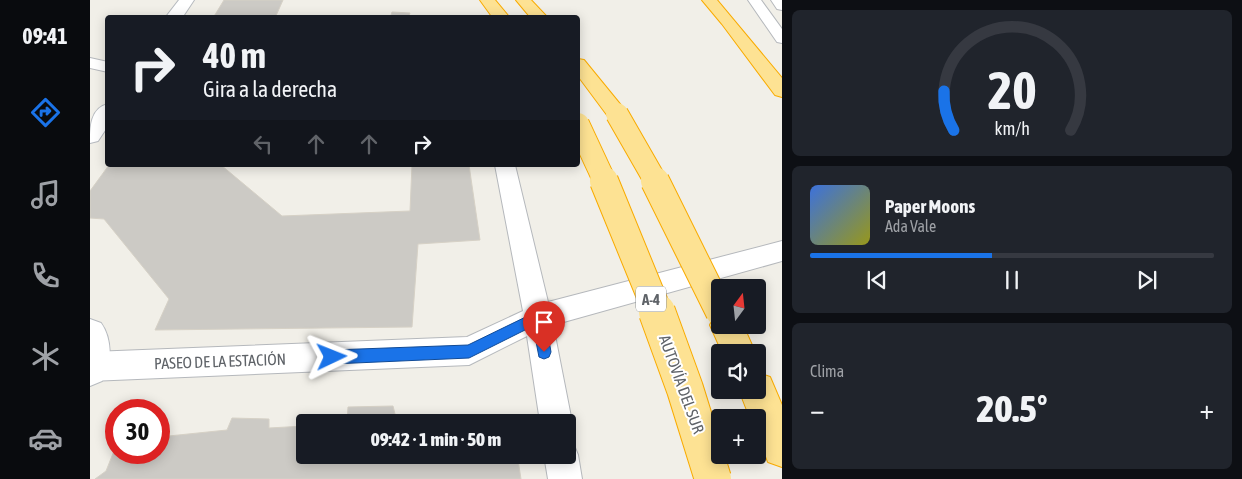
<!DOCTYPE html>
<html lang="es">
<meta charset="utf-8">
<style>
:root{--surface:#171b24;--page:#20242c;--text:#f1f3f6;--muted:#9ea1a6;--line:#363941;--accent:#1a73e8}
body{margin:0;font-family:"Asap Condensed",sans-serif;background:var(--page);color:var(--text);height:100vh;display:flex;flex-direction:column;font-size:19px;white-space:nowrap}
*{box-sizing:border-box;margin:0}
p{font-size:16px;color:var(--muted)}
.icon{flex:none;width:28px;height:28px;fill:none;stroke:currentColor;stroke-width:2;stroke-linecap:round;stroke-linejoin:round}
.map{position:relative;flex:1;overflow:hidden}
.sheet{display:flex;flex-direction:column;gap:10px;padding:10px;background:#0d0f14;width:460px}
.sheet>*{flex:none}
.banner{position:absolute;left:15px;top:15px;width:475px;height:152px;border-radius:5px;box-shadow:0 2px 12px #0003;background:#171b24;color:var(--text);overflow:hidden}
.needle{width:32px;rotate:15deg}
.controls{position:absolute;left:621px;top:279px;display:grid;gap:10px}
.controls a{display:grid;place-items:center;width:55px;height:55px;border-radius:5px;background:var(--surface);box-shadow:0 2px 12px #0003;font-size:25px}
.speed{position:absolute;left:15px;top:399px;display:flex;gap:10px;font-size:25px;font-weight:700;text-align:center}
.speed>*{display:grid;place-content:center;width:65px;height:65px;border-radius:50%;background:var(--surface);box-shadow:0 2px 12px #0003;line-height:1}
.speed .limit{border:8px solid #d22;background:#fff;color:#111}
.pin{position:absolute;display:grid;place-items:center;width:42px;height:42px;color:#fff;margin:-51px -21px;border-radius:50% 50% 50% 0;rotate:-45deg;box-shadow:0 0 5px #0007}
.pin .icon{rotate:45deg}
.me{position:absolute;width:55px;margin:-28px;rotate:88deg;stroke-linejoin:round;filter:drop-shadow(0 0 4px #0008)}
.turn{display:flex;align-items:center;gap:18px;height:105px;padding:0 15px;font-size:22px}
.turn .icon{width:65px;height:65px;stroke-width:2.5}
.turn b{display:block;font-size:35px;line-height:42px}
.lanes{display:flex;align-items:center;height:48px;padding:0 15px;background:#0003;justify-content:center;gap:25px;direction:ltr}
.lanes .off{opacity:.35}
.big{font-size:38px;font-weight:800;line-height:1.1}
.sheet .widget{flex:1;display:flex;flex-direction:column;justify-content:center;gap:8px;min-width:0;padding:0 18px;border-radius:8px;background:var(--page)}
.sheet .dial{align-items:center;gap:0}
.dial svg{height:130px;overflow:visible;fill:none;stroke:var(--line);stroke-width:7;stroke-linecap:round;text-anchor:middle}
.dial text{fill:var(--text);stroke:none}
.song{display:flex;align-items:center;gap:15px}
.cover{width:60px;height:60px;border-radius:8px;background:linear-gradient(135deg,hsl(220 70% 55%),hsl(60 70% 35%))}
.played{height:5px;border-radius:2px;background:linear-gradient(90deg,var(--accent) 45%,var(--line) 45%)}
.keys{display:flex;justify-content:space-around;direction:ltr}
.heat{display:flex;justify-content:space-between;align-items:center;font-size:28px;direction:ltr}
.trip{position:absolute;left:206px;top:414px;width:280px;height:50px;border-radius:5px;background:var(--surface);box-shadow:0 2px 12px #0003;font-weight:800;line-height:50px;text-align:center}
main{display:flex;flex:1;min-height:0}
.tab-bar{display:flex;flex-direction:column;width:90px;justify-content:space-around;align-items:center;background:#090b0e;color:var(--muted)}
.tab-bar .icon{width:35px;height:35px}
.tab-bar .selected{color:var(--accent)}
.tab-bar b{font-size:22px;color:var(--text)}
.map>svg:first-child{display:block}
.building{fill:#cccac5;stroke:#d6d1c6}
.lines{fill:none;stroke-linecap:round;stroke-linejoin:round}
.street-casing{stroke:#b5b8bc;stroke-width:2}
.secondary-casing{stroke:#b6babf;stroke-width:2}
.highway-casing{stroke:#f9ab00;stroke-width:2}
.street{fill:#fff;fill-rule:evenodd}
.secondary{fill:#fff;fill-rule:evenodd}
.highway{fill:#fde293;fill-rule:evenodd}
.highway-bridge-far2-casing{stroke:#f9ab00;stroke-width:24;stroke-linecap:butt}
.highway-bridge-far1-casing{stroke:#f9ab00;stroke-width:30;stroke-linecap:butt}
.highway-bridge-casing{stroke:#f9ab00;stroke-width:38;stroke-linecap:butt}
.highway-bridge-far2{stroke:#fde293;stroke-width:22}
.highway-bridge-far1{stroke:#fde293;stroke-width:28}
.highway-bridge{stroke:#fde293;stroke-width:36}
.route{fill:#1a73e8;stroke:#114b97}
.labels{text-anchor:middle;dominant-baseline:central;stroke-width:4;stroke-linejoin:round;paint-order:stroke}
.shield{fill:#fff;stroke:#8f9295;stroke-width:1}
.shield-label{font-size:15px;font-weight:bold;fill:#5f6368}
.street-label{font-size:16px;fill:#5f6368;stroke:#fff}
</style>
<main>
<nav class="tab-bar">
<b>09:41</b>
<svg class="icon selected" aria-label="directions" viewBox="0 0 24 24"><path d="M12 3l9 9-9 9-9-9zM9 14v-3h6M13 9l2 2-2 2"/></svg>
<svg class="icon" aria-label="music" viewBox="0 0 24 24"><path d="M9 18V5l10-2v13"/><circle cx="6" cy="18" r="3"/><circle cx="16" cy="16" r="3"/></svg>
<svg class="icon" aria-label="phone" viewBox="0 0 24 24"><path d="M5 4h4l2 5-3 2q2 4 5 5l2-3 5 2v4C11 20 4 13 5 4z"/></svg>
<svg class="icon" aria-label="climate" viewBox="0 0 24 24"><path d="M12 3v18M4 7l16 10M4 17L20 7"/></svg>
<svg class="icon" aria-label="car" viewBox="0 0 24 24"><path d="M5 17H2v-5l4-1 3-4h7l3 4 3 1v5h-3M9 17h6M6 11h13"/><circle cx="7" cy="17" r="2"/><circle cx="17" cy="17" r="2"/></svg>
</nav>
<div class="map">
<svg width="692" height="479" viewBox="0 0 692 479">
<rect width="100%" height="100%" fill="#f1efe8"/>
<path class="building" d="M134 0H193L185 18H123Z
M302 12 320 13 318 18H300Z
M19 165H131L192 216 320 211 322 165H379L390 240 328 244 322 327 65 330 79 299 14 219 0 218V191Z
M303 406 307 422H257L258 407Z
M142 418 179 419V428L215 426V455H342L343 461 428 460 431 479H5L16 471 26 446V452H69V437L137 430Z"/>
<g class="lines">
<g class="street-casing">
<path id="street" d="M658 0H671L692 29V43L687 42Z
M681 0H692V10L687 9Z
M0 58 18 62V72L0 68Z
M405 165H425L458 302 692 241V261L463 325 482 422 478 433V422H450L437 336 379 365 0 381V353L2 352 377 337 433 311Z
M478 441 483 443 488 455 492 479H458L454 455H478Z"/>
</g>
<g class="secondary-casing">
<path id="secondary" d="M89 0H104L92 18H75Z
M18 104V126L8 141 0 143C0 128 0 108 18 104Z
M0 319 11 323C22 338 23 366 12 381L0 386Z"/>
</g>
<g class="highway-casing">
<path id="highway" d="M390 0H405L420 18H403Z
M426 0H441L458 18H441Z
M612 0H627L692 78V97L685 95 632 24Z
M488 59 494 60 534 109 537 114 534 119 527 120 520 119 488 76Z
M630 312V325H653L665 352H632L620 325 625 315Z
M668 373 680 377 692 405V467L678 462 668 435V418H660L649 390H668Z"/>
</g>
<use href="#street" class="street"/>
<use href="#secondary" class="secondary"/>
<use href="#highway" class="highway"/>
<g class="highway-bridge-far2-casing">
<path id="highway-bridge-far2" d="M527 114 566 182
M488 124 515 182"/>
</g>
<g class="highway-bridge-far1-casing">
<path id="highway-bridge-far1" d="M514 181 568 313
M565 181 630 312"/>
</g>
<g class="highway-bridge-casing">
<path id="highway-bridge" d="M567 312 595 389 623 479"/>
</g>
<use href="#highway-bridge-far2" class="highway-bridge-far2"/>
<use href="#highway-bridge-far1" class="highway-bridge-far1"/>
<use href="#highway-bridge" class="highway-bridge"/>
</g>
<path class="route" d="M448 311 453 313 455 317 461 352 459 357 454 359 449 357 443 326 379 358 242 364 237 362 235 357 237 352 242 350 378 345Z"/>
<g class="labels">
<rect class="shield" x="546" y="286.5" width="30" height="25" rx="4"/>
<g class="shield-label">
<text x="561" y="299">A-4</text>
</g>
<g class="street-label">
<text transform="translate(130 361) rotate(-2)">PASEO DE LA ESTACIÓN</text>
<text transform="translate(592 384) rotate(70)">AUTOVÍA DEL SUR</text>
</g>
</g>
</svg>
<div class="controls">
<a><svg class="needle" viewBox="-14 -14 28 28"><path d="M0-13l5 13h-10z" fill="#e53935"/><path d="M0 13l5-13h-10z" fill="#9ea1a6"/></svg></a>
<a><svg class="icon" aria-label="sound" viewBox="0 0 24 24"><path d="M4 9h4l5-4v14l-5-4H4zM17 9q2 3 0 6"/></svg></a>
<a>+</a>
</div>
<div class="speed"><div class="limit">30</div></div>
<div class="pin" style="left:454px;top:352px;background:#d93025"><svg class="icon" aria-label="arrive" viewBox="0 0 24 24"><path d="M6 21V4h12l-3 4 3 4H6"/></svg></div>
<svg class="me" style="left:242px;top:357px" viewBox="-20 -20 40 40"><path d="M0-17L14 15 0 8-14 15z" fill="#1a73e8" stroke="#fff" stroke-width="4"/></svg>
<div class="trip">09:42 · 1 min · 50 m</div>
<div class="banner">
<div class="turn"><svg class="icon" aria-label="right" viewBox="0 0 24 24"><path d="M7 20v-9h11M14 6l5 5-5 5"/></svg><div><b>40 m</b>Gira a la derecha</div></div>
<div class="lanes"><svg class="icon off" aria-label="left" viewBox="0 0 24 24"><path d="M17 20v-9H6M10 6l-5 5 5 5"/></svg><svg class="icon off" aria-label="ahead" viewBox="0 0 24 24"><path d="M12 20V5M6 11l6-6 6 6"/></svg><svg class="icon off" aria-label="ahead" viewBox="0 0 24 24"><path d="M12 20V5M6 11l6-6 6 6"/></svg><svg class="icon" aria-label="right" viewBox="0 0 24 24"><path d="M7 20v-9h11M14 6l5 5-5 5"/></svg></div>
</div>
</div>
<section class="sheet">
<div class="widget dial"><svg viewBox="0 0 100 80">
<path d="M14 69A42 42 0 1 1 86 69"/>
<path d="M14 69A42 42 0 0 1 8 45" stroke="#1a73e8"/>
<text x="50" y="56" font-size="32" font-weight="700">20</text>
<text x="50" y="72" font-size="11">km/h</text>
</svg></div>
<div class="widget">
<div class="song"><i class="cover"></i><div><b>Paper Moons</b><p>Ada Vale</p></div></div>
<div class="played"></div>
<div class="keys"><svg class="icon" aria-label="previous" viewBox="0 0 24 24"><path d="M18 5L8 12l10 7zM5 5v14"/></svg><svg class="icon" aria-label="pause" viewBox="0 0 24 24"><path d="M8 5v14M16 5v14"/></svg><svg class="icon" aria-label="next" viewBox="0 0 24 24"><path d="M6 5l10 7-10 7zM19 5v14"/></svg></div>
</div>
<div class="widget"><p>Clima</p>
<div class="heat"><a>−</a><b class="big">20.5°</b><a>+</a></div>
</div>
</section>
</main>
